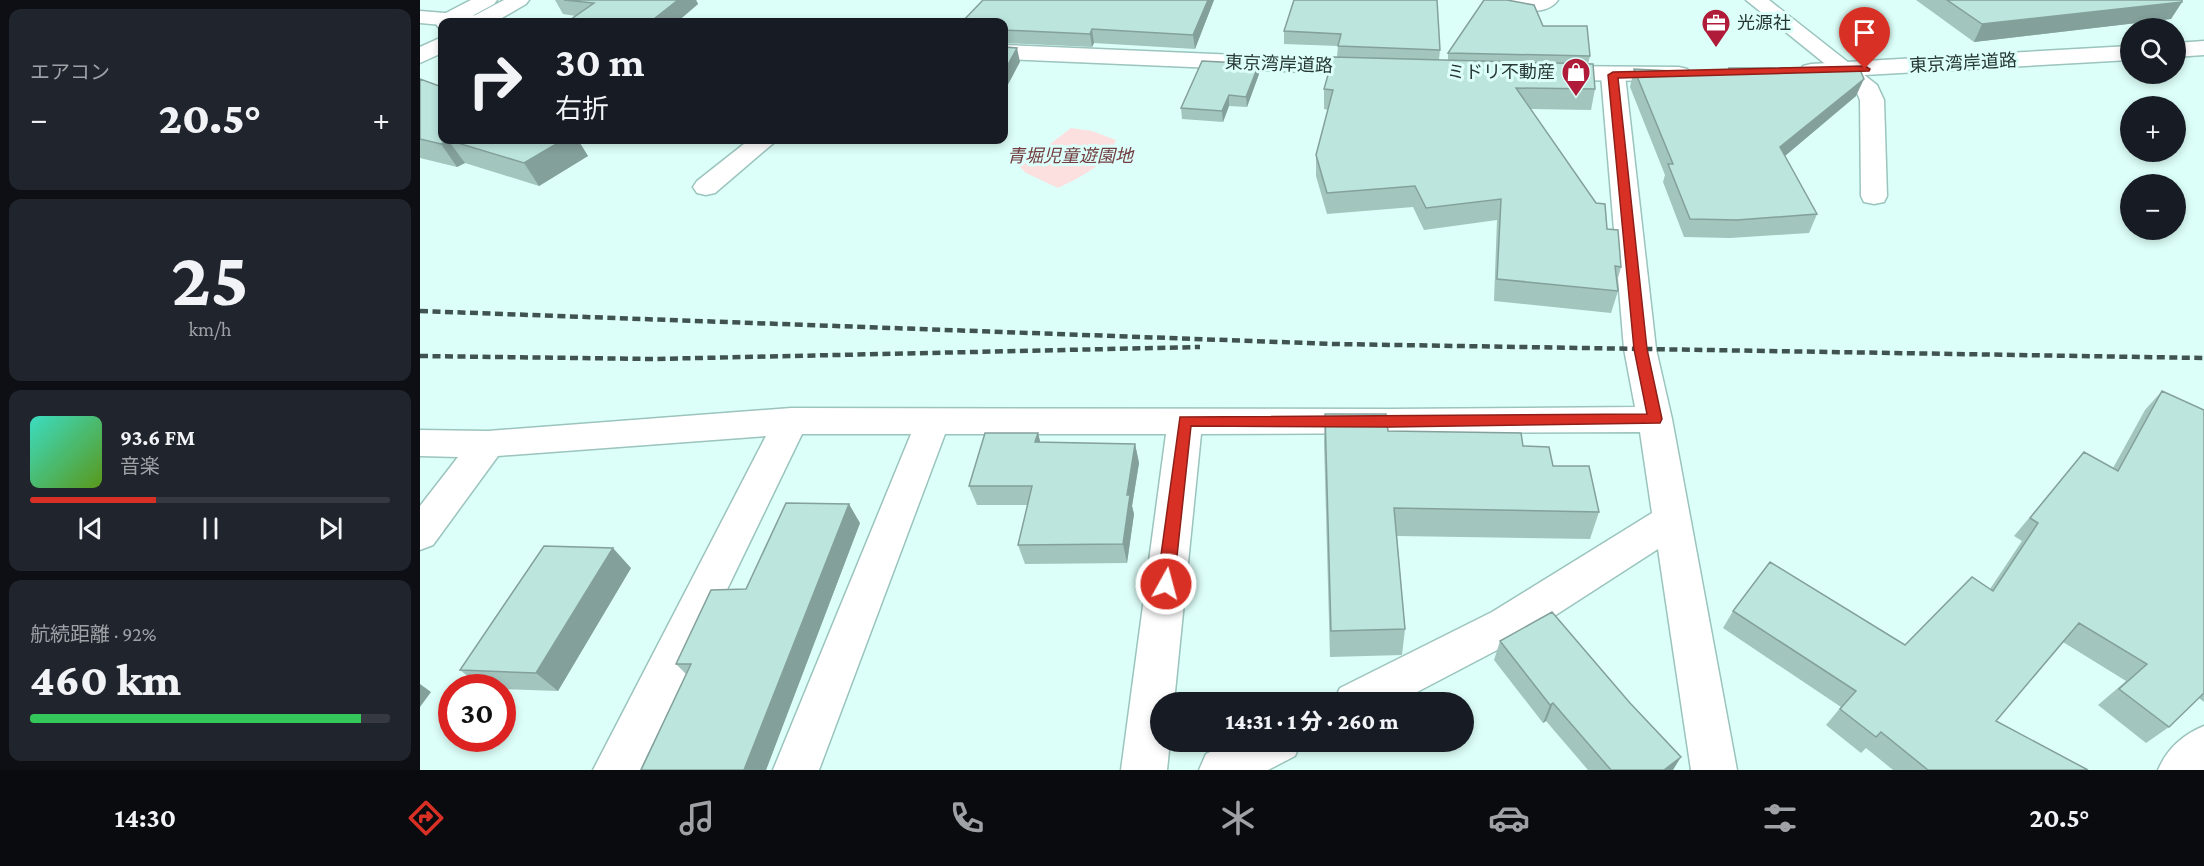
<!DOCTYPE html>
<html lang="ja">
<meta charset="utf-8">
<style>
:root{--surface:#171b24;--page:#20242c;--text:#f1f3f6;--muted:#9ea1a6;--line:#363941;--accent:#d93025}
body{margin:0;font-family:"Crimson Pro","Noto Sans JP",serif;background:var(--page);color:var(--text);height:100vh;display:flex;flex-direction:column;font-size:22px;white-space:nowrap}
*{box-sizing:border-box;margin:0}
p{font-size:20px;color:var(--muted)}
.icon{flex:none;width:33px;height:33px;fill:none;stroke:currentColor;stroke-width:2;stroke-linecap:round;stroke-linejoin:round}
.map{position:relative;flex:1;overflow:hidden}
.drawer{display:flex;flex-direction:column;gap:9px;padding:9px;background:#0d0f14;width:420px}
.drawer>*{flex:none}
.top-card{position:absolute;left:18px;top:18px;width:570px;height:126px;border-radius:12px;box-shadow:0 3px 9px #0003;background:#171b24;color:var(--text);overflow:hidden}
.controls{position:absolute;left:1700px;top:18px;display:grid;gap:12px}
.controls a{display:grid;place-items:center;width:66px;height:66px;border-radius:50%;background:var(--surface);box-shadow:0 3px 9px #0003;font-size:30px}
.speed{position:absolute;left:18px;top:674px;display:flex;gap:12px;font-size:30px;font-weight:700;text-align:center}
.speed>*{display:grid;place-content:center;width:78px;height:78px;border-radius:50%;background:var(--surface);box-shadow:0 3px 9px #0003;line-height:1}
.speed .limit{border:9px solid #d22;background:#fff;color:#111}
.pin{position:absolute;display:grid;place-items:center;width:51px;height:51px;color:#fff;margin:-62px -26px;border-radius:50% 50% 50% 0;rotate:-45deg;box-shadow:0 0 6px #0007}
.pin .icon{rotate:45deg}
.me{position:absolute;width:66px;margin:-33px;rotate:7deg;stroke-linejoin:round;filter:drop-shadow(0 0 4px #0008)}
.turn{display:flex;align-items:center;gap:21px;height:126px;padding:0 18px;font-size:27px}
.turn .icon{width:78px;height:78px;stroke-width:2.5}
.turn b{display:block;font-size:42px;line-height:51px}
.big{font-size:45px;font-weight:800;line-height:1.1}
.drawer .tile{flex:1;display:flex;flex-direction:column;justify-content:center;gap:9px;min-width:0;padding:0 21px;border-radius:12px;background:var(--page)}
.drawer .dial{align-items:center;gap:0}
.dial b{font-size:78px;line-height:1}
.song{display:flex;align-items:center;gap:18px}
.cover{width:72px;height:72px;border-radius:9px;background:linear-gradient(135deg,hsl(170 70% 55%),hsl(90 70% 35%))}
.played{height:6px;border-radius:3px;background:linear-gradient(90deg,var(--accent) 35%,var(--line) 35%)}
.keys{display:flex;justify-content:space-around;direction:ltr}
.heat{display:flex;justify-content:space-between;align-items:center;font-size:33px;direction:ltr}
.charge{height:9px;border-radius:4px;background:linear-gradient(90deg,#34c759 92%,var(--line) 0)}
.trip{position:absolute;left:730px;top:692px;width:324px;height:60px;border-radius:30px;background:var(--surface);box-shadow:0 3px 9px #0003;font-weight:800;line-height:60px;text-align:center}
.tab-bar{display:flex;height:96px;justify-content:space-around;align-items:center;background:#090b0e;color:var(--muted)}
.tab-bar .icon{width:42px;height:42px}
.tab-bar .on{color:var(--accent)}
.tab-bar b{font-size:27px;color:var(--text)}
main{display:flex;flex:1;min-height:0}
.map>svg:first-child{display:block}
.green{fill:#fce0e0}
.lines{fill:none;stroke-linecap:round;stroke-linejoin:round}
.minor-casing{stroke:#9ac4bd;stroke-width:3}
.highway-casing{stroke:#9ac4bd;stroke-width:3}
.minor{fill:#fff;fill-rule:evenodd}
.highway{fill:#fff;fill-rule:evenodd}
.rail{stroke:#405350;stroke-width:4.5;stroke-dasharray:8 4.5;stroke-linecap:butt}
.wall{fill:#a2c5be}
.shaded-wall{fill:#84a09b}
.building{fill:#bce5dd;stroke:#84a09b;stroke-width:1.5}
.route{fill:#d93025;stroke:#8d1f18;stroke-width:1.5}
.labels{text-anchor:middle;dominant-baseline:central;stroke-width:6;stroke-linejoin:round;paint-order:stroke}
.far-poi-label{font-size:18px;fill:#263735;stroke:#ddfff9;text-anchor:start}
.far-street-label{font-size:18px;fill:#263735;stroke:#ddfff9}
.far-park-label{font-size:18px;font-style:italic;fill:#723d40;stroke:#ddfff9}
</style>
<main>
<section class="drawer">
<div class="tile"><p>エアコン</p>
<div class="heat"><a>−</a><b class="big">20.5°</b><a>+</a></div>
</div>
<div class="tile dial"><b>25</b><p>km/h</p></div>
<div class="tile">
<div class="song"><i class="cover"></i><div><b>93.6 FM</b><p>音楽</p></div></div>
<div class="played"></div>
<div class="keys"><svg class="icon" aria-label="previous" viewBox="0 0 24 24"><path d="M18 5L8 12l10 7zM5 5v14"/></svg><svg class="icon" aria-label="pause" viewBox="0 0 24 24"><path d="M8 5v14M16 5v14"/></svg><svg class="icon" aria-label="next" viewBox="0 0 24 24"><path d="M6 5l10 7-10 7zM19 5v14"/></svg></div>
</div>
<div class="tile"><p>航続距離 · 92%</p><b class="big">460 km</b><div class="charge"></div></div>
</section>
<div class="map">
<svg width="1784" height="770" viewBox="0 0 1784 770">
<rect width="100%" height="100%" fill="#ddfff9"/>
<path class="green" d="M651 128 672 131 696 140C688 165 660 177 638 188L606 173 600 167Z"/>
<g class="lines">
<g class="minor-casing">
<path id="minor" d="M51 0H77L74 4 41 22H22V28L18 27 15 22 18 17Z
M84 0H109L106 4 75 22H49L52 17Z
M1068 0H1138C1125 19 1089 9 1071 4Z
M1326 0H1349L1457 85 1464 100 1467 196 1464 202 1454 204 1444 202 1441 196 1440 100 1435 88Z
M22 37V53L0 63V47Z
M1193 68 1201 70 1205 75 1236 349 1252 419 1317 770H1271L1238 549 1100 638 978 702H913L920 688 1072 612 1232 513 1220 432 781 434 754 702H741V741H750L747 770H701L746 434H525L399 770H353L491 434H382L220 770H173L346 436 78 456 13 545 0 550V506L38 457 0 456V430L68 431 371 408 971 409 1215 407 1204 349 1181 75 1185 70Z
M329 140H357L295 193 286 195 277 193 273 187 277 181Z
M1784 726V770H1738C1747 749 1762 735 1784 726Z
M813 741H881L875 756 848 770H779L786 754Z"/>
</g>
<g class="highway-casing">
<path id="highway" d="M0 11 62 16 70 17 73 22H22V25L0 23Z
M1784 41V55L1755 57V43Z
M584 45 956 61 964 63 967 68 964 73 956 75 584 59Z
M1710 46V60L1391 78 1383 76 1380 71 1383 66 1391 64Z
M1130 66 1259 67 1267 69 1271 74 1267 79 1259 81 1130 80 1122 78 1118 73 1122 68Z"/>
</g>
<use href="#minor" class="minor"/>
<use href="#highway" class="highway"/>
<path class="rail" d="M0 311 915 344 1784 358
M0 356 234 359 780 347"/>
</g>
<path class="wall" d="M135 0H276L278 4 257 22H147L156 16 143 14Z
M794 0 775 49 674 43 672 47 584 43V22Z
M874 0 1020 50 1019 60H1028V53L1123 26 1170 56 1168 64 1175 89 1171 110 1110 109 1187 229 1201 267 1197 282 1198 291 1191 313 1074 301 1077 220 1004 230 993 207 907 214 896 176V155L908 110 904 109V89L917 57 918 46 864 44V31Z
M1496 0H1762V2L1751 19 1554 42Z
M1309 68 1436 96 1365 156 1397 214 1389 233 1310 238 1264 237 1243 182 1245 175 1210 87 1214 69 1307 73Z
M839 74 827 107 809 106 803 122 762 119 761 108Z
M0 79 22 140H158L168 156 119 186 45 163 37 167 0 158Z
M1742 391 1784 410V702L1779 698 1749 727 1726 743 1678 705 1706 681 1643 642 1576 721 1668 770H1473L1446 748 1441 753 1406 725 1421 707 1303 628 1313 611 1485 645 1570 589 1602 541 1594 536 1664 452 1693 468 1725 410Z
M905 414 968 431 1103 446 1133 466 1179 512 1170 539 977 536 985 629 982 655 910 657 904 442Z
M618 433 620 442 715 444 719 463 712 506 714 514 707 563 605 564 598 545 608 505H557L549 486Z
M440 523 346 770H221L266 674 256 664 326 589Z
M211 568 138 691 82 689V687H61L40 670Z
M1080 641 1210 703 1253 770H1168L1126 721 1123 723 1074 660Z"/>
<path class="shaded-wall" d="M258 0H276L278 4 257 22H230Z
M788 0H794L775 49 773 35Z
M1762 2 1751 19 1554 42 1562 24Z
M672 29 674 43 672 47 670 34Z
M597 48 600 62 584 92V72Z
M839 64V74L827 107 826 97Z
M1444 79 1436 96 1353 166 1360 147Z
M809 95V106L803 122 802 111Z
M28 140 45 163 37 167 21 144Z
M143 140H158L168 156 119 186 104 163Z
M618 433 623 453 615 442Z
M715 444 719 463 712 506 714 514 707 563 703 544 707 495Z
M429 504 440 523 346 770H324Z
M193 548 211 568 138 691 116 673Z
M0 684 11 692 0 707Z
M1133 703 1126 721 1123 723 1130 705Z
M1261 757 1253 770H1244Z"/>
<path class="building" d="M144 0H258L230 22H147L174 3Z
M563 0H788L773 35 672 29 670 34 584 30V22H542Z
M874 0H1017L1020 50 918 46 921 34 864 31Z
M1064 0H1087L1114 5 1123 26H1167L1170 56 1028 53Z
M1527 0H1762V2L1562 24Z
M584 47 597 48 584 72Z
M913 57 1173 64 1175 89 1096 88 1176 203 1185 204 1187 229 1198 230 1201 267 1195 266 1198 291 1077 279 1081 199 1006 208 995 186 907 193 896 155 913 90 904 89Z
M782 61 839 64 826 97 809 95 802 111 761 108Z
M1309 68H1436L1441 72 1444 79 1360 147 1397 214 1317 220 1270 219 1248 164H1253L1214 69 1313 74Z
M0 79 22 87V140H143L104 163 28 140 21 144 0 139Z
M1742 391 1784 410V693L1749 727 1699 689 1727 664 1659 623 1576 721 1668 770H1508L1461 732 1456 737 1420 709 1436 691 1313 611 1350 562 1485 645 1552 577 1573 591 1618 523 1610 518 1664 452 1698 471Z
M905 414H966L968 431 1101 433 1103 446 1129 447 1133 466H1169L1179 512 974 508 985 629 911 631Z
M565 433H618L615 442 715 444 707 495H710L703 544 598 545 612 486H549Z
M366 503 429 504 324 770H221L271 664H256L291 590 326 589Z
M124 546 193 548 116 673 40 670Z
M1132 612 1210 703 1261 757 1244 770H1191L1133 703 1130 705 1080 641Z"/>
<path class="route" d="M1445 66 1450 69 1449 71 1198 78 1227 349 1242 419 1240 423 971 427 771 426 754 584 751 588 746 590 740 588 737 584 760 417 1227 414 1214 349 1188 75 1193 72Z"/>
<defs>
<g id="office-pin" transform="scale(1.5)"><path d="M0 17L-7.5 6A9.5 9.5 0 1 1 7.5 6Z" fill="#af1b38" stroke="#ddfff9"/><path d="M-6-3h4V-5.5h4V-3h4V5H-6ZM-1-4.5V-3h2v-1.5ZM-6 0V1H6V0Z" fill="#fff"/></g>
<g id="shop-pin" transform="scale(1.5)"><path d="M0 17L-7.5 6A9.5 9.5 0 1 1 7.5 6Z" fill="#af1b38" stroke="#ddfff9"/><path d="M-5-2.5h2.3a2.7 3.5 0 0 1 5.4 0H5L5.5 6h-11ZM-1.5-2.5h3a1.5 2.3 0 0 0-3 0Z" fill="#fff"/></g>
</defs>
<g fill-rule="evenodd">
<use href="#office-pin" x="1296" y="23"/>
<use href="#shop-pin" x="1156" y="72"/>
</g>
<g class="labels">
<g class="far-poi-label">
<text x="1317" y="23">光源社</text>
<text x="1135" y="72" text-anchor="end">ミドリ不動産</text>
</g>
<g class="far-street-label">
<text transform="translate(1543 63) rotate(-3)">東京湾岸道路</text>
<text transform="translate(859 64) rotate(2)">東京湾岸道路</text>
</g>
<g class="far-park-label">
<text x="650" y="156">青堀児童遊園地</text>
</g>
</g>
</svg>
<div class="controls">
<a><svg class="icon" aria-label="search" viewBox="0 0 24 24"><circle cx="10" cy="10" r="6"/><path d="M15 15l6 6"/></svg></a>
<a>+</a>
<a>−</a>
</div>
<div class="speed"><div class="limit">30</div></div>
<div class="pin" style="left:1445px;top:69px;background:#d93025"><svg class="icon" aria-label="arrive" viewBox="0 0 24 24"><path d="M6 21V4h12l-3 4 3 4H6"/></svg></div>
<svg class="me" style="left:746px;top:584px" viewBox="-20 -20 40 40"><circle r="17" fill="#d93025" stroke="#fff" stroke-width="3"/><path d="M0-11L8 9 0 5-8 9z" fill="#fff"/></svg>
<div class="trip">14:31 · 1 分 · 260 m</div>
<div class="top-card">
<div class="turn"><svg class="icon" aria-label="right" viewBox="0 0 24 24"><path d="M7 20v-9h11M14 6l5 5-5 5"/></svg><div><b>30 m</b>右折</div></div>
</div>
</div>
</main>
<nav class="tab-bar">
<b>14:30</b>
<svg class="icon on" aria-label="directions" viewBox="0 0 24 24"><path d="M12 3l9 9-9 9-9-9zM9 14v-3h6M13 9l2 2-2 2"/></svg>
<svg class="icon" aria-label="music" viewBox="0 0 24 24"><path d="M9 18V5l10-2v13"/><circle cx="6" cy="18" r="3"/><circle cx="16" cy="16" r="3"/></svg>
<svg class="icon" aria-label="phone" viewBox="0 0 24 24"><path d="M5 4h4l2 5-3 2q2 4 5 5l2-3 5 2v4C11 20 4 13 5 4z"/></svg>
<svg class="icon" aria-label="climate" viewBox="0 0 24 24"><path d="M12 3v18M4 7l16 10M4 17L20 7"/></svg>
<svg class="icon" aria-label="car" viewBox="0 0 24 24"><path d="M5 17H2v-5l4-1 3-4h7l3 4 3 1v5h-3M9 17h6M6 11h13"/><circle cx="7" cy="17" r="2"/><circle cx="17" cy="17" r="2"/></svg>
<svg class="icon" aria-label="filters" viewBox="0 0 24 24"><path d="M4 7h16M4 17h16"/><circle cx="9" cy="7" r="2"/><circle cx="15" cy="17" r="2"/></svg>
<b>20.5°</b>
</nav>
